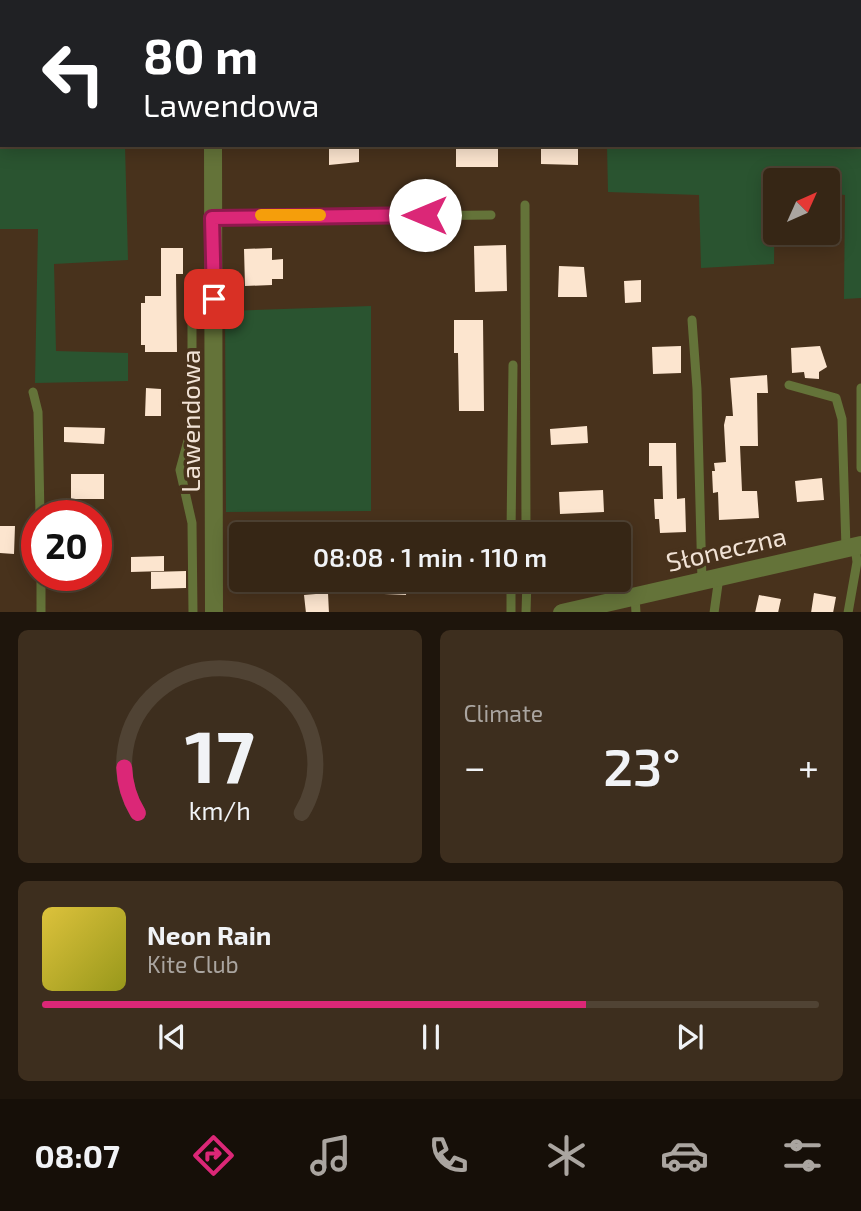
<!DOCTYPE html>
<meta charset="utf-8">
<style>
:root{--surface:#362615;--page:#3d2e1e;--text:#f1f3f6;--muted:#aaa5a0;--line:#504334;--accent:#db2777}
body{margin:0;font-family:"Exo 2",sans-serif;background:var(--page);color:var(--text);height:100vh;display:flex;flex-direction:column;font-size:26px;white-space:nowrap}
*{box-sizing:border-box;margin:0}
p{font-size:23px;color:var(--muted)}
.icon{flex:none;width:38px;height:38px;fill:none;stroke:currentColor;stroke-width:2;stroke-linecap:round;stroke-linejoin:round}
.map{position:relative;height:612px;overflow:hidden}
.details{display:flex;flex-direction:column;gap:18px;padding:18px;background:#1e150c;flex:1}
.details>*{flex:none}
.hud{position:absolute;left:0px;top:0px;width:861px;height:147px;box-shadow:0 4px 18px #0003,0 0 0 2px var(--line);background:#202124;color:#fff;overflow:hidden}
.needle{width:46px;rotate:45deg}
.fabs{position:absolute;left:763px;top:168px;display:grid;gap:14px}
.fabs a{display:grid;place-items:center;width:77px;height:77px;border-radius:7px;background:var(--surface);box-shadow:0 4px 18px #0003,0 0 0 2px var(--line);font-size:35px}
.speed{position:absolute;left:21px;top:500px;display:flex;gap:14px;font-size:35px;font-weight:700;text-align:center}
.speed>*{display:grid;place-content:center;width:91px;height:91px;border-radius:50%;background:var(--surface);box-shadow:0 4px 18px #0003,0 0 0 2px var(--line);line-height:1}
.speed .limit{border:10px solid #d22;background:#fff;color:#111}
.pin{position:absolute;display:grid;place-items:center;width:60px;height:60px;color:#fff;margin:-30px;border-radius:14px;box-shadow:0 4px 10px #0006}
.me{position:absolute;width:77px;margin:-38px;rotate:270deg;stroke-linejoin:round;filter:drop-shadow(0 0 5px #0008)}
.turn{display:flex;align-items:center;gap:24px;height:147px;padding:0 28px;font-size:32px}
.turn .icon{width:91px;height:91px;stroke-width:2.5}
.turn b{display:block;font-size:49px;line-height:60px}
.big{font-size:52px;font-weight:600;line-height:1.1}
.details .tile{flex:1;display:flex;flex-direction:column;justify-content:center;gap:10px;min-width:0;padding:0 24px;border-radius:10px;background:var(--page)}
.details .dial{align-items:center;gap:0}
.dial svg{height:182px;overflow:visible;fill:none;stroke:var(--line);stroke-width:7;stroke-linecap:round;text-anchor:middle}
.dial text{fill:var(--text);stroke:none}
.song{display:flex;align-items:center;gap:21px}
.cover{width:84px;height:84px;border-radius:10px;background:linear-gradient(135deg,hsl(50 70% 55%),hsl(60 70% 35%))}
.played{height:7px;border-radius:4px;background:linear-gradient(90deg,var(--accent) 70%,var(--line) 70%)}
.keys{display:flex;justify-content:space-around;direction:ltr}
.heat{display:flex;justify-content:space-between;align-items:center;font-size:38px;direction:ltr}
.details .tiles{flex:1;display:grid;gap:18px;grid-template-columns:1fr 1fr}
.tile:last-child{grid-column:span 2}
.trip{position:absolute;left:229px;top:522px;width:402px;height:70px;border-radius:7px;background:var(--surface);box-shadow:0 4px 18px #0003,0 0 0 2px var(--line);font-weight:600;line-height:70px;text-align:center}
.tab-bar{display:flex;height:112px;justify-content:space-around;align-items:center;background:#160f08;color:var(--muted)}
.tab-bar .icon{width:49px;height:49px}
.tab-bar .current{color:var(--accent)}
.tab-bar b{font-size:32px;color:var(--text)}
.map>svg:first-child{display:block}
.green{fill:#2a5430}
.building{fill:#fce5cf}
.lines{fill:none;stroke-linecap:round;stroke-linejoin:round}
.lane{stroke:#647339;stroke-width:9}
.street{stroke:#647339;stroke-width:18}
.route-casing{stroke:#8e194d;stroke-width:18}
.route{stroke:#db2777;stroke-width:12}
.slow{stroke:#f59e0b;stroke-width:12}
.labels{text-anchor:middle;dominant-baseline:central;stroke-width:7;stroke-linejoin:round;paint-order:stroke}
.street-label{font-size:26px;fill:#f1e2d5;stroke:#48321c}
</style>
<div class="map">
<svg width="861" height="613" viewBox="0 0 861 613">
<rect width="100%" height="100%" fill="#48321c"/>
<path class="green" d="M0 0H123L2 2V145H125L128 260 54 264 56 351 128 353V381L35 383 38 229H0Z
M518 0H861V298L844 299 845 195 828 193V180H775L774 264 701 268 699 195 608 192 607 145H859V2Z
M371 306V511L226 512 225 311Z"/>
<path class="building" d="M329 145H359V162L329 165Z
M456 145H498V167H456Z
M541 145H578V165L541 164Z
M506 245 507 291 475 292 474 246Z
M161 248H183V274H176L177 352H145V345H141V303H145V296H161Z
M272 248V260L283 259V279H272V285L245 286 244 249Z
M559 266 584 267 587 297H558Z
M641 280V302L625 303 624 281Z
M454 320H483L484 411H459L458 353H454Z
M681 346V373L653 374 652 347Z
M820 346 827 367 819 372V379L805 378 804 372 792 373 791 348Z
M767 375 768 393H757L758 446H740L742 491H757L759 518 719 520 718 492 713 493 712 471H715L714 463 726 462 724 425 726 416H733L730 378Z
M146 388 161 389V416H145Z
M587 426 588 443 551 445 550 429Z
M64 427 105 428 104 444 64 442Z
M649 443H676L677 499 685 498 686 532 660 533 659 519H655L654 499H663L662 466H649Z
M71 474H104V499H71Z
M822 478 824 500 797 502 795 481Z
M603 490 604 512 560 514 559 492Z
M0 526H15L14 554 0 553Z
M164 556V571L131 572V557Z
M186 571V588L151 589V572Z
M385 579H407L406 595 384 594Z
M328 593 329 613H306L304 595Z
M814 593 836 597 833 613H811Z
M759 595 781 599 778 613H755Z"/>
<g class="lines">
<path class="lane" d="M525 205 526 534
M212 218 491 215
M692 320 697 389 702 581
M789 385 836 398 842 419 846 548
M861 388V468
M33 392 38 412 40 516
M511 534 513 365
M41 576V613
M511 579V613
M635 596 636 613
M193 613 192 523 180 470 192 426V287L198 283 213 282
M526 613 527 579
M714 613 719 577
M848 613 857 562 855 546"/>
<path class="street" d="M214 2V0
M213 145 214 613
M562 613 861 545"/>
</g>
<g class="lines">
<g class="route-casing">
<path id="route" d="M214 299 212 218 425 215"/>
</g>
<use href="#route" class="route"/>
<path class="slow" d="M261 215H320"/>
</g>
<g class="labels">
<g class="street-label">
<text transform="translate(189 421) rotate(-90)">Lawendowa</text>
<text transform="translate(726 548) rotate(-13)">Słoneczna</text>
</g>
</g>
</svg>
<div class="fabs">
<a><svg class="needle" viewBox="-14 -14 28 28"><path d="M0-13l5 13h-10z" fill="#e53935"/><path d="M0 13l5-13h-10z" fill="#aaa5a0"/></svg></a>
</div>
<div class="speed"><div class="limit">20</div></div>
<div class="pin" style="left:214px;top:299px;background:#d93025"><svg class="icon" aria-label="arrive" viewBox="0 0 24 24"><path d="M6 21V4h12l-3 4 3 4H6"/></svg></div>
<svg class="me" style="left:425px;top:215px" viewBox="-20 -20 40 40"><circle r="19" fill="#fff"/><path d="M0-13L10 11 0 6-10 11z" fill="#db2777"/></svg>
<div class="trip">08:08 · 1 min · 110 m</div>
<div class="hud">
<div class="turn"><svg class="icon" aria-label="left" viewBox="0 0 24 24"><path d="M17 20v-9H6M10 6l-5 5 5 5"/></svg><div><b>80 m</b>Lawendowa</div></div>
</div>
</div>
<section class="details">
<div class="tiles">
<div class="tile dial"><svg viewBox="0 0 100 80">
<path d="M14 69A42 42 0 1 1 86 69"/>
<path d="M14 69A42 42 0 0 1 8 49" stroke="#db2777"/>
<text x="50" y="56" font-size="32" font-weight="700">17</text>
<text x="50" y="72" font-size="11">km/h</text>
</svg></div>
<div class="tile"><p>Climate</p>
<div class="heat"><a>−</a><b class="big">23°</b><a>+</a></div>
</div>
<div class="tile">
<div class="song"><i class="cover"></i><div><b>Neon Rain</b><p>Kite Club</p></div></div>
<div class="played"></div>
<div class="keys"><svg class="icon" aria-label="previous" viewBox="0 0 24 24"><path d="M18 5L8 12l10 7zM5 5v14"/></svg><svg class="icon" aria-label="pause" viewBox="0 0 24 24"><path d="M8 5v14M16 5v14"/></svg><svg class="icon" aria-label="next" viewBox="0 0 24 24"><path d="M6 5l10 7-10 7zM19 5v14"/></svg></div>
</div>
</div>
</section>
<nav class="tab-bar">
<b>08:07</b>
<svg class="icon current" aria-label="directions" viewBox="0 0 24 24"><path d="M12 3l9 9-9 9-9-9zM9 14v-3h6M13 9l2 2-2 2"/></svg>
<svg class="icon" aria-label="music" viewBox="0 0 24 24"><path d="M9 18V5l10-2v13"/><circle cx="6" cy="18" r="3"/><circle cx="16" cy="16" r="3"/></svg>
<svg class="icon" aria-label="phone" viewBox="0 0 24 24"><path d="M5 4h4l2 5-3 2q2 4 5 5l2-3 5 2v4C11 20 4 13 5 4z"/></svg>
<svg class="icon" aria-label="climate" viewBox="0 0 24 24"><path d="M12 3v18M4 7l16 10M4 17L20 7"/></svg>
<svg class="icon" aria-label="car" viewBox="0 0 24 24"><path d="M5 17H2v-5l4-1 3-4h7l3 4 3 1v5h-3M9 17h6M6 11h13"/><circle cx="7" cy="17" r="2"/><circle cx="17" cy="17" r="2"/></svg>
<svg class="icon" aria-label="filters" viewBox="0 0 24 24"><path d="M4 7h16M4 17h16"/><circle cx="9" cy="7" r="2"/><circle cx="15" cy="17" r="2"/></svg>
</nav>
